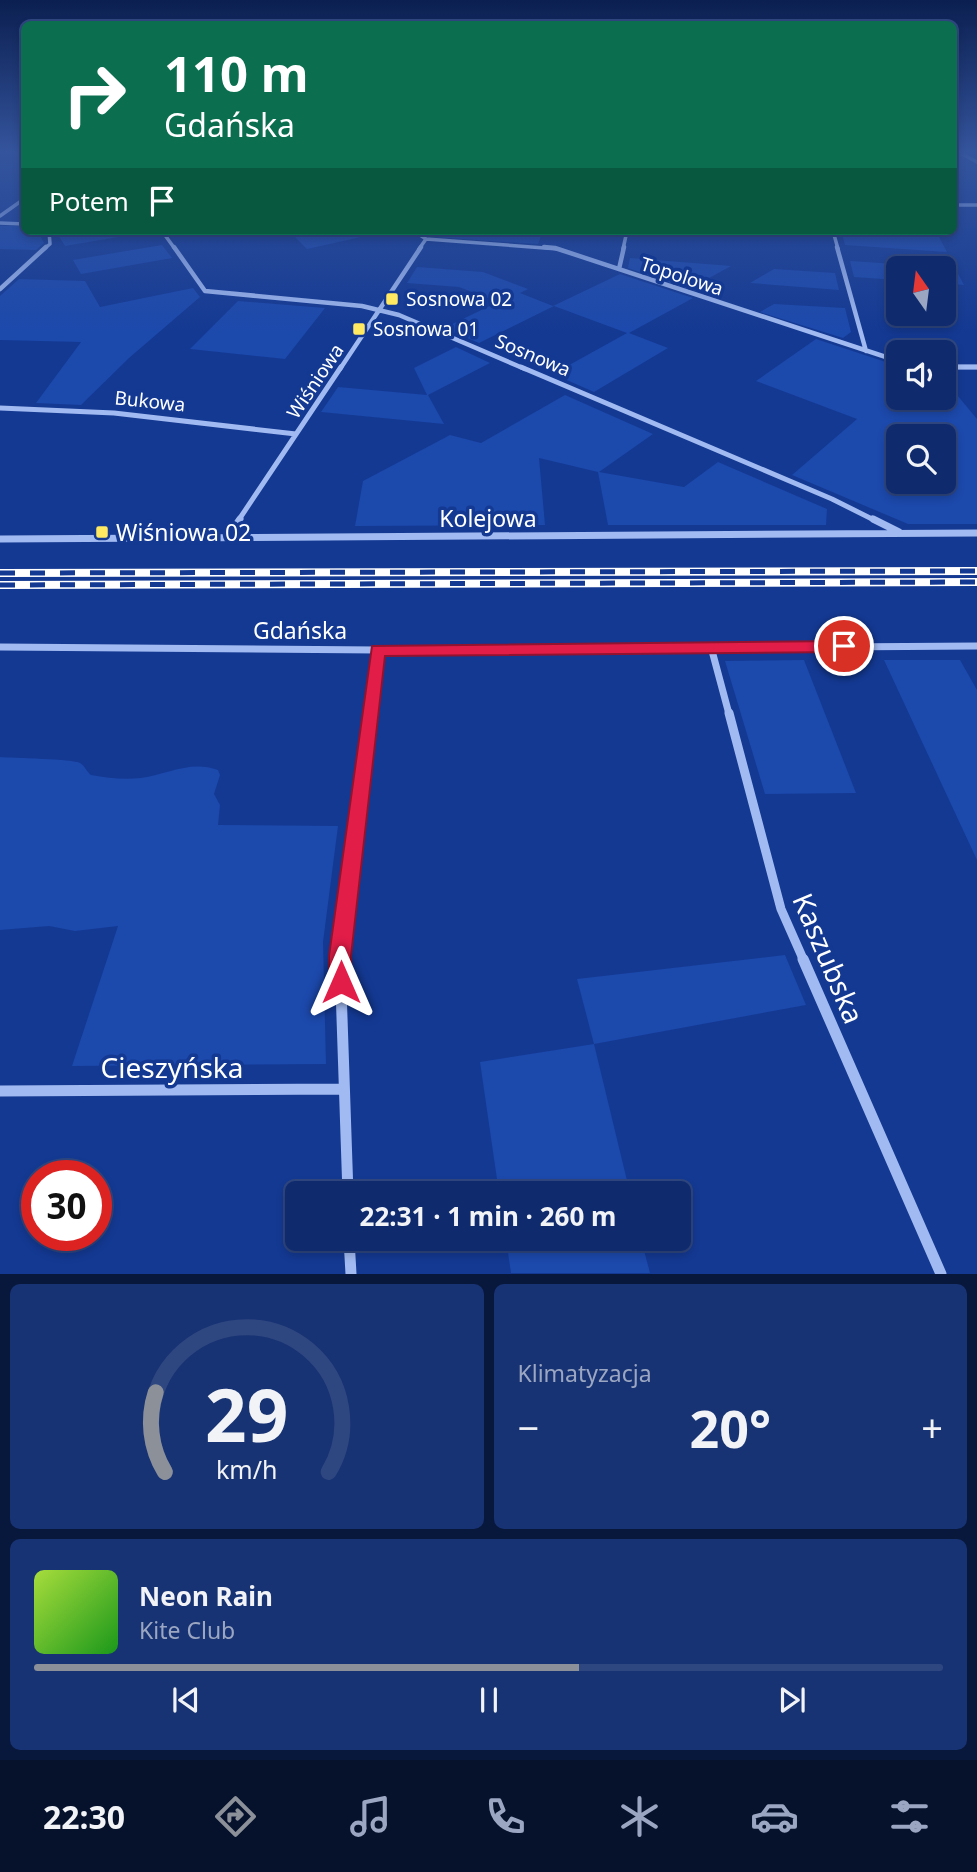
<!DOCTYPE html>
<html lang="pl">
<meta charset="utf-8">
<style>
:root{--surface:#0f2b6e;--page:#183373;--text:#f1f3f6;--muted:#9ba7c2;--line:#2f4781;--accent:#8c9099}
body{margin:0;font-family:"Noto Sans",sans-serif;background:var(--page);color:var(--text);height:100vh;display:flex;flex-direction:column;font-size:26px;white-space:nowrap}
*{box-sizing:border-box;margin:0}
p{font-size:23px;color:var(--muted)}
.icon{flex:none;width:38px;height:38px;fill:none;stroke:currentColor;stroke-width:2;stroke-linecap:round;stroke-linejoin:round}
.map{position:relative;height:1274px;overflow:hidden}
.panel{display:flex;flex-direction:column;gap:10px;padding:10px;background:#08183c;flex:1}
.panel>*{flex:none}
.banner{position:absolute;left:21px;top:21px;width:936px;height:214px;border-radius:10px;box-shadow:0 4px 10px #0003,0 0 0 2px var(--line);background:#0b6e4f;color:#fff;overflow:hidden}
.needle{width:46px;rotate:346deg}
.fabs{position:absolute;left:886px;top:256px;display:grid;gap:14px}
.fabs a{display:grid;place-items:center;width:70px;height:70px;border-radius:10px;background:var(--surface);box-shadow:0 4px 10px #0003,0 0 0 2px var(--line);font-size:35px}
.speed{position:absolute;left:21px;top:1160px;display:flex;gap:14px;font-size:35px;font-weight:700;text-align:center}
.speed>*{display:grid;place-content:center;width:91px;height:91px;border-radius:50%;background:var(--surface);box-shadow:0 4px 10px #0003,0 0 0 2px var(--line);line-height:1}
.speed .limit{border:10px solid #d22;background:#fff;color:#111}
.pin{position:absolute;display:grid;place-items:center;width:60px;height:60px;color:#fff;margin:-30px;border:4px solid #fff;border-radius:50%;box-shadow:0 2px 7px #0007}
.me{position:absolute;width:77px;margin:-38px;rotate:0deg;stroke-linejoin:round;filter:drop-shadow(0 0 5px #0008)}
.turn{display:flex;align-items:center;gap:24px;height:147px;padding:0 28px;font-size:32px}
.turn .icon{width:91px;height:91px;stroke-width:2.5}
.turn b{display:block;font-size:49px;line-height:60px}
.then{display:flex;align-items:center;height:66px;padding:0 28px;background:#0003;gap:14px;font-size:26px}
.big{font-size:52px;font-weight:700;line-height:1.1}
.panel .widget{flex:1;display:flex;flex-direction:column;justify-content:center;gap:10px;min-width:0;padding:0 24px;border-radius:10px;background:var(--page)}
.panel .dial{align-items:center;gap:0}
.dial svg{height:182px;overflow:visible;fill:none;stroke:var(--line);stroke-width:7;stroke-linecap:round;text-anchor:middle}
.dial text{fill:var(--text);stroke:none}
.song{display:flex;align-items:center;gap:21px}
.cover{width:84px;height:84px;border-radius:10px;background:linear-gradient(135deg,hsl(80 70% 55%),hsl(120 70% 35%))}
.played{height:7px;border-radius:4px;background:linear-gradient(90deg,var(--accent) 60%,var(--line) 60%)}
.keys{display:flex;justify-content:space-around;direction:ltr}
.heat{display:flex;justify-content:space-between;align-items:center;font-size:38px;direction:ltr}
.panel .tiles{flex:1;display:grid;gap:10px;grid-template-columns:1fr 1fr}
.widget:last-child{grid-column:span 2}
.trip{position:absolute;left:285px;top:1181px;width:406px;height:70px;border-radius:10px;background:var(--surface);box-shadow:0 4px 10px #0003,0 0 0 2px var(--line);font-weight:700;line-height:70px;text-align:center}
.tab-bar{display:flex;height:112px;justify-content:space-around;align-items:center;background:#06112c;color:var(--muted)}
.tab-bar .icon{width:49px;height:49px}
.tab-bar .active{color:var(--accent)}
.tab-bar b{font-size:32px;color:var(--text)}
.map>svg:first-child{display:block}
.green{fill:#1c49ac;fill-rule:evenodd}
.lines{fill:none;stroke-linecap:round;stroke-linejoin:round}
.street-far5{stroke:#a1baf1;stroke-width:3.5}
.street-far4{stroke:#a1baf1;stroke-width:4.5}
.street-far3{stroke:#a1baf1;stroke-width:5}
.street-far2{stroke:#a1baf1;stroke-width:7}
.street-far1{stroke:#a1baf1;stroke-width:9}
.street{stroke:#a1baf1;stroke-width:11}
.rail-casing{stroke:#fff;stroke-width:8}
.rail{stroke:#143992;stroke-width:5;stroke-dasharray:15;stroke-linecap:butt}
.route{fill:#e11d48;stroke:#92132f;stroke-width:2}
.poi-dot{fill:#ffe862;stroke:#143992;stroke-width:2.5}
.labels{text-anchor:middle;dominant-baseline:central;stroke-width:7;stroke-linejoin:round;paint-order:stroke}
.far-street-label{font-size:19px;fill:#fff;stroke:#143992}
.far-poi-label{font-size:19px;fill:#fff;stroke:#143992;text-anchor:start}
.street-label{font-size:23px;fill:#fff;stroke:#143992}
.poi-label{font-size:23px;fill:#fff;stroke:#143992;text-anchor:start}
.near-street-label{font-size:28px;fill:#fff;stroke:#143992}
</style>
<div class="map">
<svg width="977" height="1274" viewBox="0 0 977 1274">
<rect width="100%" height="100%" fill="#143992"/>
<path class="green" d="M0 226H24V231H38L44 243 36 250 0 249Z
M70 231H154L65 246 57 233Z
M317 231H388L307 249 294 236Z
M424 231H543L538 244 433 237Z
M841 231 939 237 947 252 845 245Z
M162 245 172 258 81 274 73 260Z
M630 258 731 266 689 289 628 268Z
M850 261 955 268 964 285 943 283V268H898V280L854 277Z
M417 267 483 272 528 289 520 293 553 306 620 274 693 298 629 333 668 348 594 392 553 374 627 333 554 306 479 343 444 328 498 302 459 287 407 283Z
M774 269 835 273 839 290 750 283Z
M19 279 85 281 100 307 193 288 200 297 129 358 81 405 36 403 81 342 0 340V296Z
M238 301 325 308 285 359 190 349Z
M774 304 845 308 851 332 843 338 760 312Z
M816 339 898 366V397H943V378L977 419V524H908L792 475 857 419 756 381ZM898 436H943V481H898Z
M456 347 490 363 428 395 444 424 321 412 338 387 427 395 414 368Z
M565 395 653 434 599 472 684 487 718 462 827 509 826 525H608L598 472 539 458 545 525 355 526 363 481 450 435 481 443Z
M804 660 856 793 765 794 725 661Z
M884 660H960L977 690V860Z
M0 757C12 758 74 759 80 763 85 766 86 771 91 775 108 778 124 780 141 778 168 774 191 760 218 770L220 775 214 794 220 805 218 825 338 826 323 942 326 1064 72 1066 118 926 75 931 49 926 0 930Z
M785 955 806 1005 594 1044 630 1193H499L480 1062 594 1044 577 979Z
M506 1239H641L650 1273H511Z"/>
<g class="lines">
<path class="street-far5" d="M962 154 977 162
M954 205H977
M0 216 24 199
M0 223 24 224
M162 231 175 249
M414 231 426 239 558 249
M833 231 838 249
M44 249 50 244 49 231
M419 249 426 239
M623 249 627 231"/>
<path class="street-far4" d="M174 247 205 291 362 306 399 315 525 369
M544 247 555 248 898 361
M837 247 866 351
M619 269 624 247
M0 289 46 247
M943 367H977
M340 369 421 247"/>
<path class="street-far3" d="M521 367 832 499 876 521
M943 367H977
M0 408 114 413 296 434
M238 521 341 367"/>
<path class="street-far2" d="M873 519 899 532
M227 538 240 519
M0 539 977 533
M0 647 377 650 977 646
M711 647 729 714
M369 714 377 650"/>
<path class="street-far1" d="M729 713 781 909 804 961
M340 961 369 713"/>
<path class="street" d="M340 959 348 1194
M803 959 941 1274
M0 1091 344 1089
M349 1239 351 1274"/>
<g class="rail-casing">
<path id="rail" d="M0 573 977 571
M0 585 977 582"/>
</g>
<use href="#rail" class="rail"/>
</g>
<linearGradient id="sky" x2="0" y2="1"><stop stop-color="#0b1f50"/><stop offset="0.46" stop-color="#34549d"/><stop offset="1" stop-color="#34549d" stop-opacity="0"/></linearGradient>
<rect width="977" height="332" fill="url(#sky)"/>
<path class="route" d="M844 641 852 646 844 652 385 656 351 956 352 982 349 990 341 994 333 990 329 982V956L372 646Z"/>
<g class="poi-dot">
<rect x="385" y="292" width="14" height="14" rx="3.5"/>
<rect x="352" y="322" width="14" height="14" rx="3.5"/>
<rect x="95" y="525" width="14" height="14" rx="3.5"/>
</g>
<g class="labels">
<g class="far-street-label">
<text transform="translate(682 276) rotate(18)">Topolowa</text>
<text transform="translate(533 355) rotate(23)">Sosnowa</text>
<text transform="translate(315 381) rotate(-56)">Wiśniowa</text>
<text transform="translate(150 401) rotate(6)">Bukowa</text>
</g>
<g class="far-poi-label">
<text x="406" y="299">Sosnowa 02</text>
<text x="373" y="329">Sosnowa 01</text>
</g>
<g class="street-label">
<text x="488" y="518">Kolejowa</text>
<text x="300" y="630">Gdańska</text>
</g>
<g class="poi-label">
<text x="116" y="532">Wiśniowa 02</text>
</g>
<g class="near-street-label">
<text transform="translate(829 958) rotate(67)">Kaszubska</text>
<text x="172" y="1067">Cieszyńska</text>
</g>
</g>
</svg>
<div class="fabs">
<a><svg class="needle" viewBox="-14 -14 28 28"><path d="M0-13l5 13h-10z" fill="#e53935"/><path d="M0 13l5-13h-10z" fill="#9ba7c2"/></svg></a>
<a><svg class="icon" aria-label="sound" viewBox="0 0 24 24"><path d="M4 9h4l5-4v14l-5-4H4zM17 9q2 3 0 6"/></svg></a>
<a><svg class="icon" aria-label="search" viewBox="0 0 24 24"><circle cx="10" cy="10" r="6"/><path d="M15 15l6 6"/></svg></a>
</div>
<div class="speed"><div class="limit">30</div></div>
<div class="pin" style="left:844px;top:646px;background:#d93025"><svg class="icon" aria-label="arrive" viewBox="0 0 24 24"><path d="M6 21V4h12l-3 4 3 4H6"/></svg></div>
<svg class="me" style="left:341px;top:982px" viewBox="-20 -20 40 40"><path d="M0-17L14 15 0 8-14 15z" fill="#e11d48" stroke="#fff" stroke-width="4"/></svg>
<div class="trip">22:31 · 1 min · 260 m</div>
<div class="banner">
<div class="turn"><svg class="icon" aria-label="right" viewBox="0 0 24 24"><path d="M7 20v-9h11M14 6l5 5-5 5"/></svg><div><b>110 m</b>Gdańska</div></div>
<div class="then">Potem<svg class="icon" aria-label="arrive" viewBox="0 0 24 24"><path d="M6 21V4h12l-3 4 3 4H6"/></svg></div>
</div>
</div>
<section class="panel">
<div class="tiles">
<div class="widget dial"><svg viewBox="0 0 100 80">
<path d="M14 69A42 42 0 1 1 86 69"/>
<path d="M14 69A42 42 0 0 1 10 34" stroke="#8c9099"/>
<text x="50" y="56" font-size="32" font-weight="700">29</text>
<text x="50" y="72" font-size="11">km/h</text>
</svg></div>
<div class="widget"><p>Klimatyzacja</p>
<div class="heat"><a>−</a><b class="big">20°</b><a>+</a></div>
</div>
<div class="widget">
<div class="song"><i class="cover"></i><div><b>Neon Rain</b><p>Kite Club</p></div></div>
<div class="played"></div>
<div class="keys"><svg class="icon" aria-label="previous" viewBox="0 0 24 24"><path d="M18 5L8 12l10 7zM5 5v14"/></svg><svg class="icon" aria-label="pause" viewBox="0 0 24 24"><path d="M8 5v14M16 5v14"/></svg><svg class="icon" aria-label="next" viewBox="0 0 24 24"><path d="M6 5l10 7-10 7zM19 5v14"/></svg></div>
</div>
</div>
</section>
<nav class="tab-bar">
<b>22:30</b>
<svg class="icon active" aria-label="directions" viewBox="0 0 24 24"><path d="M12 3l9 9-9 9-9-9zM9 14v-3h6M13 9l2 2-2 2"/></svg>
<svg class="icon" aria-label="music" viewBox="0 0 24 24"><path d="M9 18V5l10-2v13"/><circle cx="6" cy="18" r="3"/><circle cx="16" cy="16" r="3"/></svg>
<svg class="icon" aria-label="phone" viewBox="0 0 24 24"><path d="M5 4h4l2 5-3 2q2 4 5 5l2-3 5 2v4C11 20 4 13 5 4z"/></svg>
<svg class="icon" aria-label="climate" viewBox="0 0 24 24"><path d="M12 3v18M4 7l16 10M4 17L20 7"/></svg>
<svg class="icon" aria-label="car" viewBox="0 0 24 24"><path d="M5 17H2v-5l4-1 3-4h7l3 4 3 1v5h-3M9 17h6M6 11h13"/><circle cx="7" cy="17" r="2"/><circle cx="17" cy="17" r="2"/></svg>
<svg class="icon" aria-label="filters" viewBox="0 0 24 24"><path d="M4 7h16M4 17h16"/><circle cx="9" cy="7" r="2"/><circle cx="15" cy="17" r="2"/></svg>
</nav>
